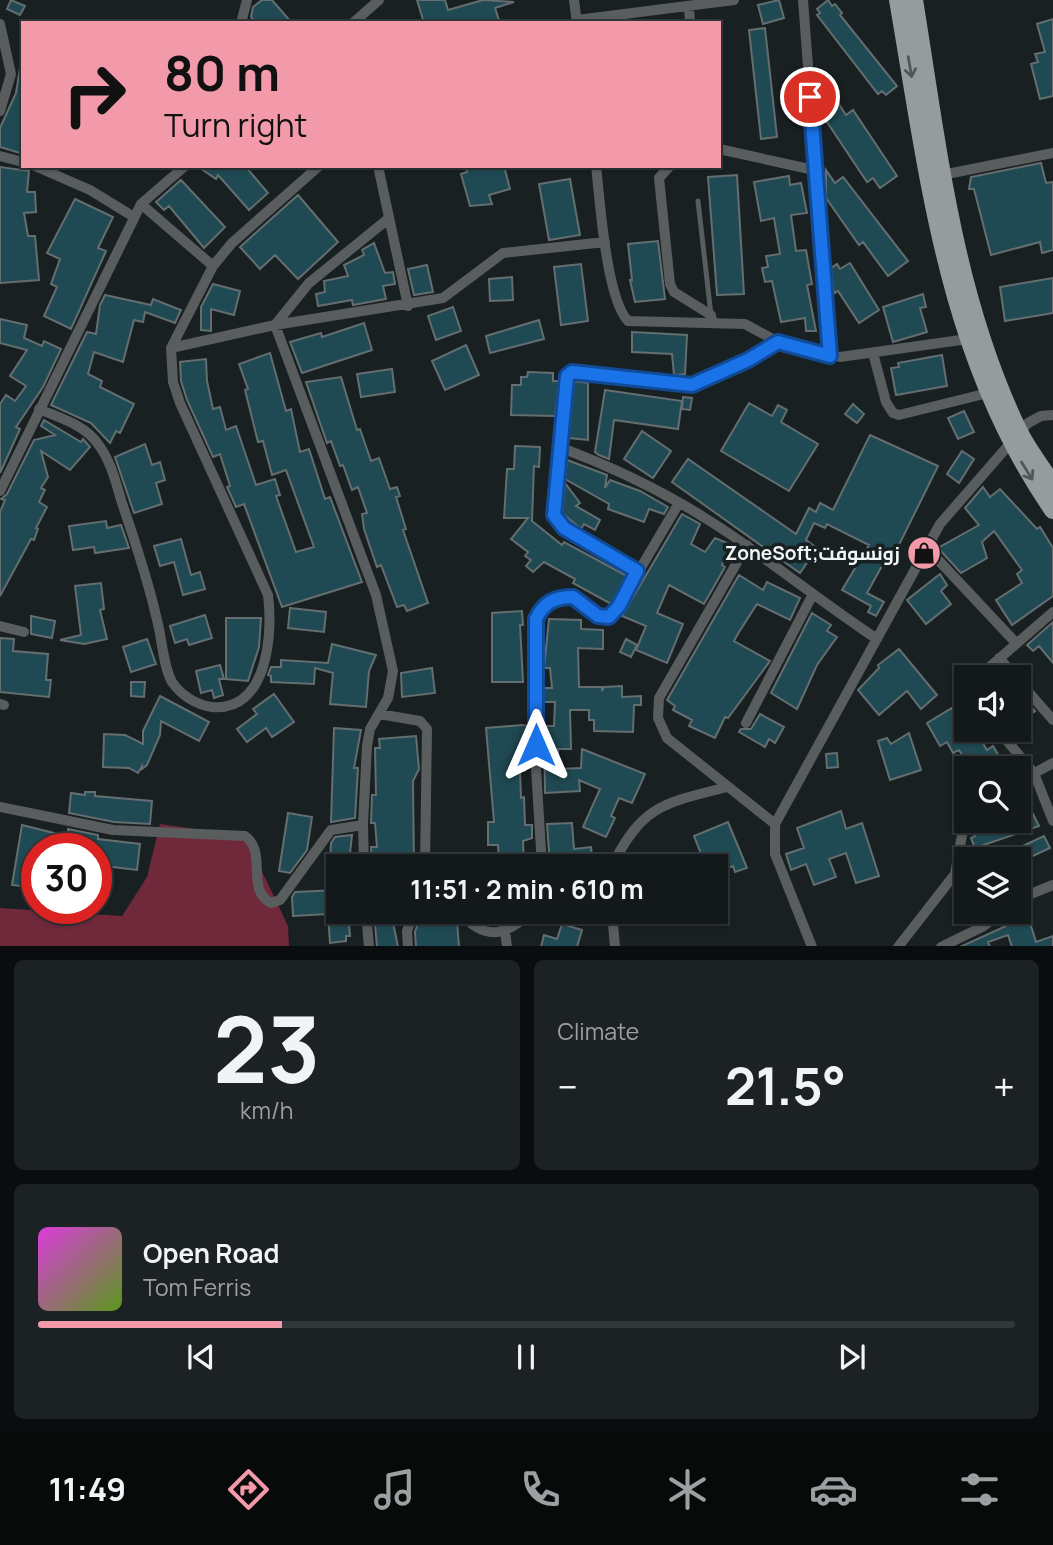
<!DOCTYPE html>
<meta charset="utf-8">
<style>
:root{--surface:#13181a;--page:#1c2123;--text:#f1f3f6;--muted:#9da0a2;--line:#323739;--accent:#f39aaa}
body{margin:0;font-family:Manrope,Cairo,sans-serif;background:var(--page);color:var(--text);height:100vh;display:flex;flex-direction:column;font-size:26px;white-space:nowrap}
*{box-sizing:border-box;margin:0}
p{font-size:23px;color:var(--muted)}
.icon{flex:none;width:38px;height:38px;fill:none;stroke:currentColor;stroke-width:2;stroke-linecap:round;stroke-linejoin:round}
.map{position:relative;height:946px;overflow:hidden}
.details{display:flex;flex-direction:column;gap:14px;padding:14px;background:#0a0d0e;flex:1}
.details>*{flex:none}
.guide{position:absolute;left:21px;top:21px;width:700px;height:147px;border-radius:0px;box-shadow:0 2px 5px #0004,0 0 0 2px var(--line);background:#f39aaa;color:#111;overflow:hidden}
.tools{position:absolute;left:954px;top:665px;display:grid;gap:14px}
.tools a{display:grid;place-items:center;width:77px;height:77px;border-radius:0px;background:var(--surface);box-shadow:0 2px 5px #0004,0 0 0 2px var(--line);font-size:35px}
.speed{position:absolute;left:21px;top:833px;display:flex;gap:14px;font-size:35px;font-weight:700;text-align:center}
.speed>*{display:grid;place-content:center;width:91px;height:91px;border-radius:50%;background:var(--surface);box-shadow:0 2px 5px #0004,0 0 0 2px var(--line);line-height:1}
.speed .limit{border:10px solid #d22;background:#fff;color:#111}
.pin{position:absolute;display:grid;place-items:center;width:60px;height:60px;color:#fff;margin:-30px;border:4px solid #fff;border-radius:50%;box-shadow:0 2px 7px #0007}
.me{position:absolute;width:77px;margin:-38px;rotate:0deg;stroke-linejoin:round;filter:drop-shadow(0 0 5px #0008)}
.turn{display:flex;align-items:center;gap:24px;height:147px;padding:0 28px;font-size:32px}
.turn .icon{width:91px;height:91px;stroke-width:2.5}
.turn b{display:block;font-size:49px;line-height:60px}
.big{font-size:52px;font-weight:700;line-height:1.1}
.details .tile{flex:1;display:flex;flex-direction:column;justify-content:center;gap:10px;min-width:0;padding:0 24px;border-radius:10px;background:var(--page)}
.details .dial{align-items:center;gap:0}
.dial b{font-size:91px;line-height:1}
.song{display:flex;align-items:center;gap:21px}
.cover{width:84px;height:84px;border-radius:10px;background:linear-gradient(135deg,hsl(300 70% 55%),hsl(90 70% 35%))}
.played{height:7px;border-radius:4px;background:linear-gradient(90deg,var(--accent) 25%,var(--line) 25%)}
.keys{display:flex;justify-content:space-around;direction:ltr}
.heat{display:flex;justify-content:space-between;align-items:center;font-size:38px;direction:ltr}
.details .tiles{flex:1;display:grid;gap:14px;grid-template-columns:1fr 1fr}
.tile:last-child{grid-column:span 2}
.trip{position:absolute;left:326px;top:854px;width:402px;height:70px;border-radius:0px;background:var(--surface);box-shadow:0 2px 5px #0004,0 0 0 2px var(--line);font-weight:700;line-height:70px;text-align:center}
.menu{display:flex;height:112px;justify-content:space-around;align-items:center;background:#080a0a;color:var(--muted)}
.menu .icon{width:49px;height:49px}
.menu .current{color:var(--accent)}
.menu b{font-size:32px;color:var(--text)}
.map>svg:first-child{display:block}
.green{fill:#70293b}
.building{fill:#204a53;stroke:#646d6f;stroke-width:2}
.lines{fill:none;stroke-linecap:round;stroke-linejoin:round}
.service{stroke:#595d5e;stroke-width:5}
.minor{stroke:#595d5e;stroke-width:10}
.primary{stroke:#949c9e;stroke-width:18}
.oneway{stroke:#50585a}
.route-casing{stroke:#114b97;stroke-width:18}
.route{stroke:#1a73e8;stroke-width:12}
.labels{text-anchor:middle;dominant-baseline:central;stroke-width:7;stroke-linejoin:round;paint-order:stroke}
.poi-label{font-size:19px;font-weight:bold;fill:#f0f5f6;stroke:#192022;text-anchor:end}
</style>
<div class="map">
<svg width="1053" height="947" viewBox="0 0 1053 947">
<rect width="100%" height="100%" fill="#192022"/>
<path class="green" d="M160 824 245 836 288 926 289 946H0V908L122 916 147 877Z"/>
<path class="building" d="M11 0 25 6 20 15 7 9Z
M262 0H272L292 23H256L251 17 253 7Z
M417 0H445L448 10 483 0 514 2 495 8 500 23H424Z
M779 0 784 18 763 24 758 5Z
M828 0 832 6 835 4 842 13 840 15 897 86 886 95 882 91 878 94 817 15 820 13 817 9Z
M1053 19V96L1040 99 1031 64 1038 62 1035 54 1045 52 1037 24Z
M765 28 777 137 761 139 749 30Z
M21 62H23V154L0 147V128L16 93Z
M820 86 823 92 829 89 846 115 853 110 897 176 880 188 873 178 867 182 819 110Z
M1041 163 1046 183 1053 182V250L1042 253 1040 242 991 255 974 189H969L971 177Z
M197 166H245L268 193 249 210 218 175 216 179Z
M466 166H504L510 189 489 195 492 204 470 206 461 174 467 172Z
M0 167 29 171 27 192H35L36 212 24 213 28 236H35L39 280 0 283Z
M826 170 835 183 843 177 908 261 888 276 863 242 859 245 826 198Z
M737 175 744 294 717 295 708 177Z
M789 176 790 185 801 183 807 213 791 215 796 251 806 250 812 284 807 285 816 331H806L805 318 781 322 772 281 765 282 762 268 768 267 766 256 780 254 774 218 761 221 754 182Z
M570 179 580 235 549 240 539 184Z
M181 180 225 227 204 248 169 206 164 210 156 202Z
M298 195 338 242 298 279 275 255 260 269 240 247Z
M75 199 113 217 98 248 106 251 71 329 44 316 57 287 51 284 60 259 47 253Z
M658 241 665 299 635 302 630 280H632L628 244Z
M374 243 385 273 393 272 395 284 383 286 386 299 353 305 352 300 318 306 316 294 325 292 324 281 348 276 344 265 364 255 362 250Z
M850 263 879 310 859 323 838 291 835 293 833 289 831 268 837 264 840 269Z
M581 264 588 321 561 325 554 267Z
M427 265 433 292 414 295 408 269Z
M512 277 513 300 490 301 489 279Z
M1053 278V313L1005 321 1000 287Z
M213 284 240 291 234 315 211 309V331L201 330V307Z
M923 294 926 307 920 308 927 332 893 342 883 307Z
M105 295 151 305 153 299 181 310 175 323 145 312 143 322 134 320 123 362 94 352 88 374 102 381 100 387 134 404 120 433 116 431 110 443 91 423 51 405 87 332 96 334 100 305Z
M453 307 461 331 436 340 428 316Z
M0 319 27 325 24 338 42 346 44 341 61 349 43 387 16 427 20 429 0 473V404L6 395 15 401 26 386 10 376 27 350 0 343Z
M539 320 544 339 490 353 486 336Z
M364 323 372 350 302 373 290 342 321 333 322 337Z
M632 332 687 335 685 374 674 375 672 354 632 352Z
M466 345 479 375 445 390 432 361Z
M270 353 286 411 291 409 300 452 309 449 325 499 330 497 362 582 282 607 244 504 236 507 227 487 230 486 220 454 213 457 187 400 181 381 180 362 206 359 207 381 213 409 220 407 226 430 236 426 256 485 275 479 280 495 276 496 296 552 314 547 286 470 272 475 263 441 258 442 245 390 248 389 239 364Z
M942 355 947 386 896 395 891 368 899 367 898 363Z
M392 369 395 392 361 397 357 374Z
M528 372 553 373V381H559L555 416 511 415 512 385H521V377H527Z
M341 377 357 430 360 429 371 461 379 458 390 489 397 487 400 496 396 497 406 529 403 530 428 603 407 611 404 605 397 607 381 565 377 567 364 529 362 514 367 513 358 487 352 490 343 465 340 466 331 441 327 443 306 382Z
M574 381 588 383V440L569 438Z
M605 390 682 401 678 429 614 420 609 459 599 455 595 452Z
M683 397 692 398 690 410 682 409Z
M749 403 772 416 778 405 787 410 781 422 818 444 789 491 721 451Z
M853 404 864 414 857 423 845 414Z
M964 411 974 432 958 439 948 418Z
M44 420 81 442 83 439 90 447 70 470 41 451 48 477 41 488 45 490 39 502 47 507 36 528 38 529 34 540 31 539 0 596V512L5 500 1 499 7 494 34 440 55 435 41 426Z
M642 431 671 451 653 478 624 459Z
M870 435 938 466 893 557 888 555 867 593 884 602 876 616 868 612 871 606 842 590 869 545 827 524 825 528 814 523 806 540 817 548 800 573 672 482 688 459 796 534 809 508 816 512 820 503 833 510Z
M145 444 152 465 160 462 165 480 156 483 162 504 134 513 115 457Z
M515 446 540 447 539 467 534 466 532 521 562 545 564 542 627 576 611 604 573 583 575 579 544 562 533 572 526 566 531 560 525 556 528 552 511 539 528 518H504L507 469H514Z
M962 451 974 459 959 483 947 474Z
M567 460 607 475 605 488 610 480 640 491 668 507 664 514 649 509 644 522 608 509 609 504 565 479Z
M565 483 580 503 576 506 600 520 595 530 584 524 581 529 562 513Z
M983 487 990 497 1000 489 1037 529 1040 527 1053 548V596L1012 625 996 600 1022 583 1017 574 1022 570 994 531 982 542 987 558 961 573 938 548 979 525 965 508Z
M682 514 700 524 691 544 705 552 715 538 732 545 722 565 725 567 704 604 669 585 657 613 683 624 667 663 636 650 646 626 622 616Z
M106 521 107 528 121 525 129 548 95 553 94 547 73 550 69 526Z
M181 539 191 575 200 572 205 589 183 595 174 562 160 566 154 546Z
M940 574 947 585 941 591 951 604 926 624 907 600Z
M739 575 763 590 767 582 800 598 790 620 757 604 739 632 734 641 770 661 728 718 725 717 715 738 689 726 692 720 673 710 675 706 667 700Z
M101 583 104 609 100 610 107 639 84 644 60 640 81 635 75 586Z
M290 608 326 612 324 632 288 628Z
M522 611 523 625H520L523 682H492V613Z
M812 613 831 625 827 631 837 637 817 665 797 709 771 693Z
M205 615 212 638 189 645 187 639 175 643 170 626Z
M31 616 55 621 52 638 31 634Z
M226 618H261L259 647 248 681 226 679Z
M549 619 581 620V629L603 630V649L578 648 579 687H602V691L604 687 622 686V697L641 696V705H634L633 732 594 731V720H589V710H570L571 749H558L559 769 581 768 582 749 645 774 632 803 619 798 611 816 615 818 606 837 583 827 600 789 579 780 580 791 545 793 544 726H554L555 702H544V688H552L550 668H544Z
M1053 622V663L1039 646 1033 651 1027 645Z
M0 638 14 639 13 651 48 654 46 680H51L49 697 0 692Z
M147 639 156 664 131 672 123 647Z
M626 639 637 645 631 657 620 652Z
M332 644 376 655 369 671 366 707 330 704 333 673 315 668 314 684 271 682V676L268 675 271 667H281V660L328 663Z
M899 649 937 695 921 709 907 691 879 715 858 690 879 668 878 665Z
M220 665 224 679H219L223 695 214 698 212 690 201 693 196 671Z
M432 668 435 693 402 697 401 673Z
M131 682H145L144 697 131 696Z
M274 694 294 722 272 737 266 728 247 742 237 729 257 714 253 709Z
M1021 695 1035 711 1018 723V697Z
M160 696 209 722 199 741 161 721 160 735 147 765 142 769V766L138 773 129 768 103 767 104 734 125 735 143 744V731Z
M952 708 965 730H975L987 750 993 746 1006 768H976L969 755 964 758 959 750 953 753 947 742 940 746 927 723Z
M760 714 784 727 775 743 769 739 765 747 739 732 741 729H751Z
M522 725 528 726V760H525V771H520L521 798 524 797 525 825H532V838L523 841 524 866H499L498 845H488V822H494L486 728Z
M334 728 361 730 354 768H358L355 818 331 822Z
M909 733 921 770 890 780 878 741 887 738 891 744Z
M416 736 419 769 413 781 414 866H372L371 847H377L375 823H371L372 795H376L375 748H380L379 739Z
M837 753 838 767 827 768 826 754Z
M85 792H95V796L152 801 150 824 114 822 69 813 71 793 85 795Z
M1025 798 1039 826 975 848 971 838 975 836 973 821H1018V801Z
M841 811 846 829 862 823 879 876 856 883 846 853 829 859 836 877 814 885 806 864 791 870 786 854 804 848 797 828Z
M288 813 312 817 307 850 290 873 279 871Z
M728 822 747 868 735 872 733 866 716 873V866H706L694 836Z
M572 823 574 849 591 847 593 866H550L547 824Z
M22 825 62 835 63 833H68V829L98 835V839L140 844 137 870 96 865V849H37V888L12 885Z
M352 835 349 863H330L331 843 335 837Z
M1044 836 1050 848 1018 863V859H995Z
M716 884H718L726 910 716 913Z
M338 890V912H348L350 936H346V941L330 943 328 914 293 916 292 897 295 892Z
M374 912H391L398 947H377Z
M452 916 457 921 459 947H416L415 932 418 923Z
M1028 916 1036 942 1053 936V947H1012L1008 935 988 942 990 947H960L1006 926 1005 923Z
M562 924 582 930 577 947H541L544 935 557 939Z"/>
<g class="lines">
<path class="service" d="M698 201 711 315"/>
<path class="minor" d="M574 0 577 23
M803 0 830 356
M689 7 690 23
M577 20 734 0
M241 23 247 0
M353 23 379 0
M0 24 11 74 0 111
M719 149 814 170
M0 156 23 162
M35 166 90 190 134 217
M378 166 408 306
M596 166C600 200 606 298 628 321L745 324 778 342 840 357 975 338
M670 166 659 178 670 284 674 292 711 315 712 323
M942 175 1053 153
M141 204 213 266
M171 348 275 325 443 298 503 253 605 242
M873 353 886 402 893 413 899 415 988 393
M39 409C60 418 85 425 98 444 111 461 116 483 122 503 135 541 148 580 157 620 162 638 163 666 172 682 181 695 196 705 212 707 268 712 273 633 268 595L180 403 173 382 171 348 213 266 232 243 319 166
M559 447C624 471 690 505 747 546 791 577 833 610 877 639
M0 491 141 204 185 166
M747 545 659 698 658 718 667 738 775 824
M926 547 1016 643
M637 571 564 528 554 515 567 376 572 372 692 385 748 360 778 342
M0 626 24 632
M999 658 1016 677
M978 677 1053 612
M1018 680 1053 720
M0 704 4 705
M379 714 420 721 427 729 425 866
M746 723 812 596
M998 730 1034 773 1053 821
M1018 782 1053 763
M0 807 113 830 245 836C268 852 245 890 271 903L280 900 331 830 363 825
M364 866 363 825 367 746 370 729 388 698 393 671 376 595 275 325 309 283 388 219
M542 866 536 768V619C544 601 564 590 582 602 591 607 596 615 605 618L613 615 679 503
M612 866C643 804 665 803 727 787
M1018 899 1053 885
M366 912 369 947
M459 912C485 941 504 937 532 912
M612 912 615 947
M505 930 507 947
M408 947 407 931 414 912
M812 947 775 854V824L940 524 1028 423 1041 416 1053 415
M898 947 955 874 966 813
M941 947 984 926 1001 912"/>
<path class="primary" d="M898 0C929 178 947 357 1053 510
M914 0C938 147 953 296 1019 432 1028 450 1042 468 1053 485"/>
</g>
<defs><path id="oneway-shaft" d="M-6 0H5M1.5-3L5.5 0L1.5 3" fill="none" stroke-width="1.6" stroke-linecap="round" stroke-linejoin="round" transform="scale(1.75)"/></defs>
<g class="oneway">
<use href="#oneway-shaft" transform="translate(910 67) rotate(80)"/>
<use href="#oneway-shaft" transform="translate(1027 471) rotate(58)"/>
</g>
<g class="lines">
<g class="route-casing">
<path id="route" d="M536 745V619C544 602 555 597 573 597L598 616 609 617 619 606 637 571 564 528 554 515 567 376 572 372 692 385 748 360 778 342 830 356 810 97"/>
</g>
<use href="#route" class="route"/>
</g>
<defs>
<g id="shop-disc" transform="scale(1.75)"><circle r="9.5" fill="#f39aaa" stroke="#192022"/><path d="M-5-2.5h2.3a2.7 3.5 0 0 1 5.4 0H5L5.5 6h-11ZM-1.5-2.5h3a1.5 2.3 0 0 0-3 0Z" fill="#111"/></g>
</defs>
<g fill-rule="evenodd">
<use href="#shop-disc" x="924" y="553"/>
</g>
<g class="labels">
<g class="poi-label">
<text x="900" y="553">ZoneSoft;زونسوفت</text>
</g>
</g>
</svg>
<div class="tools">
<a><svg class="icon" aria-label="sound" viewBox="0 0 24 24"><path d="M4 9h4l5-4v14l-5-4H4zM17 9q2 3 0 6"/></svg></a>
<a><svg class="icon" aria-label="search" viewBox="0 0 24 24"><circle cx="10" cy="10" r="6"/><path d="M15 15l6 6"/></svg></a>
<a><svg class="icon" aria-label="layers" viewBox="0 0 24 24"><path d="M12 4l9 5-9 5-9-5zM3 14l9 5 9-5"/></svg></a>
</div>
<div class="speed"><div class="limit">30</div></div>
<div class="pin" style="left:810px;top:97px;background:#d93025"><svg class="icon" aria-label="arrive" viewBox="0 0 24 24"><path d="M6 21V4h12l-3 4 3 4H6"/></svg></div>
<svg class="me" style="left:536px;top:745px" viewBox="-20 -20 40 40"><path d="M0-17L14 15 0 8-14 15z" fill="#1a73e8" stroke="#fff" stroke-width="4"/></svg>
<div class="trip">11:51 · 2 min · 610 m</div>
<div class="guide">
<div class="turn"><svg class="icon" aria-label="right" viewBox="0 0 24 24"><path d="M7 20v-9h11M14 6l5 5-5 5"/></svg><div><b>80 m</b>Turn right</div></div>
</div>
</div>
<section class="details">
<div class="tiles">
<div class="tile dial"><b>23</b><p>km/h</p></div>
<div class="tile"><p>Climate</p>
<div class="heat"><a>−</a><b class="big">21.5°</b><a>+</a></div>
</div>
<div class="tile">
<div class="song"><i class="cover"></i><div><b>Open Road</b><p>Tom Ferris</p></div></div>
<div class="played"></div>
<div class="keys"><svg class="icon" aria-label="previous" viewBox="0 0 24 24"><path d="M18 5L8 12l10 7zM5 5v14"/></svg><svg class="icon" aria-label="pause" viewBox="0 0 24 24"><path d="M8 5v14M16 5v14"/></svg><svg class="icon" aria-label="next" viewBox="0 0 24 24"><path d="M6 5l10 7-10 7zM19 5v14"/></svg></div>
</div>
</div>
</section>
<nav class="menu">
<b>11:49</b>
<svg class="icon current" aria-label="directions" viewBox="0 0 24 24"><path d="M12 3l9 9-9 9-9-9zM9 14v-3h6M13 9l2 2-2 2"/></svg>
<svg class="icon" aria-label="music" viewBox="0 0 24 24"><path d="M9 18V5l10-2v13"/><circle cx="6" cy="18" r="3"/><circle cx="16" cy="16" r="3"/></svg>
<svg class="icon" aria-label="phone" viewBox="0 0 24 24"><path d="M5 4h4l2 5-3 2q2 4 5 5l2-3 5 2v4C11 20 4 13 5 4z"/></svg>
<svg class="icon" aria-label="climate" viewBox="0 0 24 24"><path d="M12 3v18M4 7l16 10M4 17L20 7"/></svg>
<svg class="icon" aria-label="car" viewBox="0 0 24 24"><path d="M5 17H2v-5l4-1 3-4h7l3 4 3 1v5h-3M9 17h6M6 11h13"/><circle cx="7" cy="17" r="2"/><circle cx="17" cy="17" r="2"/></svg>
<svg class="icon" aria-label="filters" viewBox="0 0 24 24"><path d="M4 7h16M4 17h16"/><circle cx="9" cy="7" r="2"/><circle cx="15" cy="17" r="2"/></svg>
</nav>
